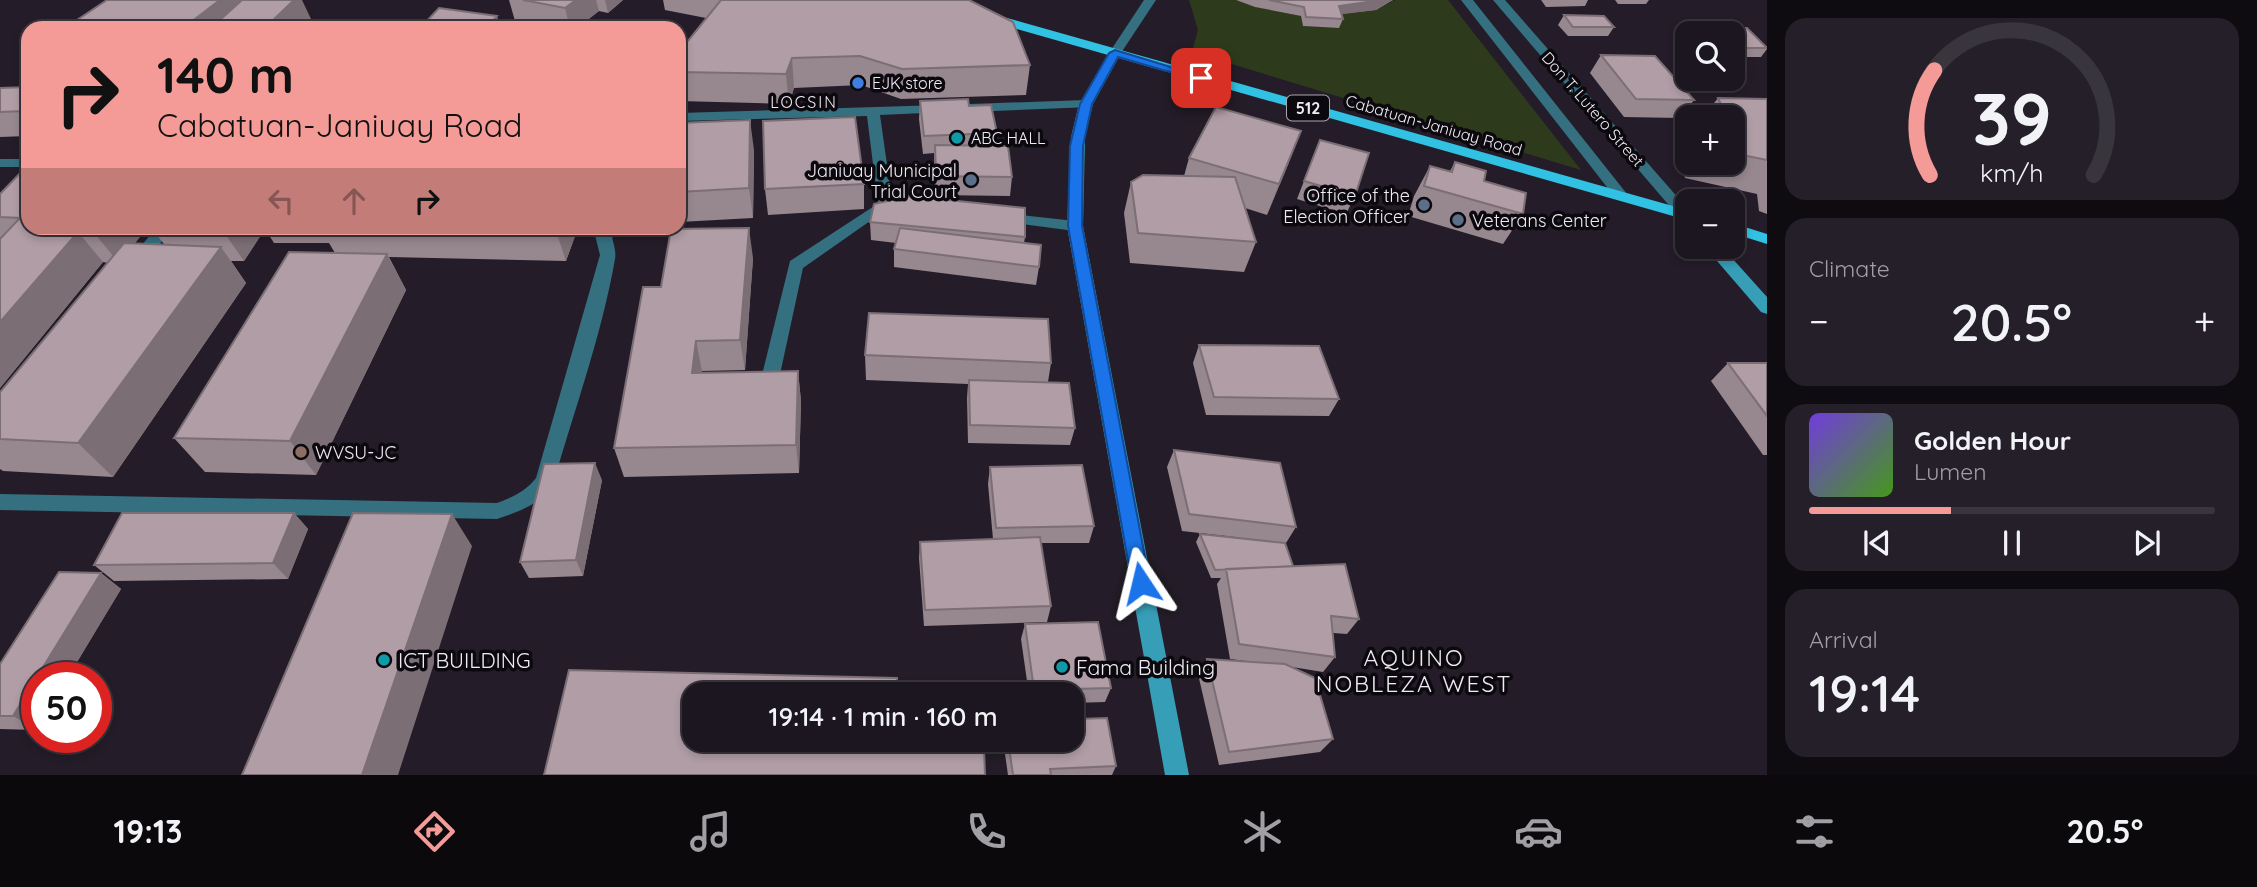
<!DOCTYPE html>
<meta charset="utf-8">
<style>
:root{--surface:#1b161f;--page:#241f28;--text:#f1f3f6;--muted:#a09fa4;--line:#39353d;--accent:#f59b97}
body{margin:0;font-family:Quicksand,sans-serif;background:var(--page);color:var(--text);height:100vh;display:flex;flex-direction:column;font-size:26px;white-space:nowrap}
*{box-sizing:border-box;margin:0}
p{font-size:23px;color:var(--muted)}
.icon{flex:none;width:38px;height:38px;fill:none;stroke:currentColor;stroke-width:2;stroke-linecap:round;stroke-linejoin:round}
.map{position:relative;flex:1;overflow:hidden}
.panel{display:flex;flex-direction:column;gap:18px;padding:18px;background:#0f0c11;width:490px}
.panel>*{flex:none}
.top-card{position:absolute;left:21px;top:21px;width:665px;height:214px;border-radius:21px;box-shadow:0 4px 10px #0003,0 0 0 2px var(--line);background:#f59b97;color:#111;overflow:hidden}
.controls{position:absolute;left:1675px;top:21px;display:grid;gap:14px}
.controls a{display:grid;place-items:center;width:70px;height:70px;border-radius:14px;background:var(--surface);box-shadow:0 4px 10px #0003,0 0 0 2px var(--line);font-size:35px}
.speed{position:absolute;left:21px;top:662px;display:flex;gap:14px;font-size:35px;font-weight:700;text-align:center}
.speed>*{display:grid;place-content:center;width:91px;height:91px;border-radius:50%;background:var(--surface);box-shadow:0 4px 10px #0003,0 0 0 2px var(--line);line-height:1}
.speed .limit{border:10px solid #d22;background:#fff;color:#111}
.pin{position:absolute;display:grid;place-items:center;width:60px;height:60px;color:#fff;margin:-30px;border-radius:14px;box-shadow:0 4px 10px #0006}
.me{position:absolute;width:77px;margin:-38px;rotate:350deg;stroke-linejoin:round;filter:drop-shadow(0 0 5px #0008)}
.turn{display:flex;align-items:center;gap:24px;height:147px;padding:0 21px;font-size:32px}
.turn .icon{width:91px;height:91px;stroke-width:2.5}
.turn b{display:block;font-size:49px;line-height:60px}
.lanes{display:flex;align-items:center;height:66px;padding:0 21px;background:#0003;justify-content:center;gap:35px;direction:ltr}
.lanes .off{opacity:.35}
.big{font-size:52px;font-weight:600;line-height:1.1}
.panel .card{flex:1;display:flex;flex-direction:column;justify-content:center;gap:10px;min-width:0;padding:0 24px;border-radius:21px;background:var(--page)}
.panel .dial{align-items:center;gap:0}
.dial svg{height:182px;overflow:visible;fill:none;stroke:var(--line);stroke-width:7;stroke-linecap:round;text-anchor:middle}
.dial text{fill:var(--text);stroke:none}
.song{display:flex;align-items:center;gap:21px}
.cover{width:84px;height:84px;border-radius:10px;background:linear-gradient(135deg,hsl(260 70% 55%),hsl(100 70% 35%))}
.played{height:7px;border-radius:4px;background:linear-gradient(90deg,var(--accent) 35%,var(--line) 35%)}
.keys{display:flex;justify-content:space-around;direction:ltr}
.heat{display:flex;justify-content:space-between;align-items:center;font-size:38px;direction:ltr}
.trip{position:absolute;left:682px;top:682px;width:402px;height:70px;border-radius:21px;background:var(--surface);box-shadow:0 4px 10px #0003,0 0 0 2px var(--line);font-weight:600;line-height:70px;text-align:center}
.menu{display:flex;height:112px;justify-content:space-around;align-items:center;background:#0b090c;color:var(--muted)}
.menu .icon{width:49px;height:49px}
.menu .selected{color:var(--accent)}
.menu b{font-size:32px;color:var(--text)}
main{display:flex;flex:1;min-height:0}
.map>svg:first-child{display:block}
.green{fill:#2d3b1c}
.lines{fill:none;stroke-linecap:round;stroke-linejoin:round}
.service{fill:#357080;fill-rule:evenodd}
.minor{fill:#357080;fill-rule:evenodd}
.tertiary{fill:#357080;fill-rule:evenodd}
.secondary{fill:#379eb7;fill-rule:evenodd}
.primary{fill:#31c1e2;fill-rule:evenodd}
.wall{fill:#97878e}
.shaded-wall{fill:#7b6e74}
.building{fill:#b09da5;stroke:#7b6e74;stroke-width:2}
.route{fill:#1a73e8;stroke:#114b97;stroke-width:2}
.shop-dot{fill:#3f7fe0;stroke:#0c090e;stroke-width:2.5}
.culture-dot{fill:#0f9aa8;stroke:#0c090e;stroke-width:2.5}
.service-dot{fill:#5c6f8a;stroke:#0c090e;stroke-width:2.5}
.education-dot{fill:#8d6e63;stroke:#0c090e;stroke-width:2.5}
.labels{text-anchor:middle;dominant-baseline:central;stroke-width:7;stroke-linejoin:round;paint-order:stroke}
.far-poi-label{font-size:16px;fill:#efeaf3;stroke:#0c090e;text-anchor:start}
.far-neighbourhood-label{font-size:16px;letter-spacing:2px;fill:#efeaf3;stroke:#0c090e}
.shield{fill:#0c090e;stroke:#aba6ae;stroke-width:2}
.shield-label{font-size:16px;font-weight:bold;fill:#efeaf3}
.far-street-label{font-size:16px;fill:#efeaf3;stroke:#0c090e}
.poi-label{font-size:18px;fill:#efeaf3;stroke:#0c090e;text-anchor:end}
.near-poi-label{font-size:21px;fill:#efeaf3;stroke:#0c090e;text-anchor:start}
.near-neighbourhood-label{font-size:23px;letter-spacing:2px;fill:#efeaf3;stroke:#0c090e}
</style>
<main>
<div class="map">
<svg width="1767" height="775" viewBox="0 0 1767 775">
<rect width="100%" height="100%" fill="#241d29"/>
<path class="green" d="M1189 0H1236L1256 7 1301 16 1303 26 1338 28 1335 15 1376 10 1395 0H1448L1581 170 1192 52 1198 30Z"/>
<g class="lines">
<path class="service" d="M0 159H28V167H0Z
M885 199 892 204 890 207 803 268 779 379 776 384H764L761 379 790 261Z
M156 228H172L144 265H132L130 261 132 257Z
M597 228H612C610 238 617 248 615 259 602 334 575 408 554 481 543 504 520 511 497 519L0 510V494L497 503C513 497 526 491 536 478L600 255 595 235Z"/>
<path class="minor" d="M1086 100 1091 101V107L969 112 962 108 969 104Z
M941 105 946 106V112L880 115 892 200 911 203 913 206 911 209C902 212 884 211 878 204L867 116 679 121V113Z
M1003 213 1075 221 1083 226 1075 231 998 221 996 218Z"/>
<path class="tertiary" d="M1144 0H1156L1119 56H1111L1109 53Z
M1461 0H1473L1627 194 1629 197 1627 200H1617Z
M1493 0H1505L1687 208V218L1679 217Z"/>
<path class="secondary" d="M1115 49 1121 53 1093 104 1085 137 1083 226 1189 775H1165L1067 226 1071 137 1079 104 1109 53Z
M1705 247H1722L1767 297V314L1761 312Z"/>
<path class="primary" d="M993 14 1687 210V220L989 21V15Z
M1732 223 1767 234V244L1732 233Z"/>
</g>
<path class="wall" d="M509 0H623L608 13 599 11 577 28H549L515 21Z
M663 0H969L1030 65 1026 95 901 99 861 85 794 88 789 104 679 101V52L706 18 665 10Z
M1236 0H1393L1376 10 1341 14 1343 19 1339 28 1303 26 1301 16 1255 7Z
M1541 0H1588L1585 6 1546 7Z
M1615 0H1649L1646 4H1618Z
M1564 15 1614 27 1608 36H1568L1558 25Z
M423 25H500L497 28H424Z
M1702 28H1747L1767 47V49L1761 57H1732V33H1698Z
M1601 55 1694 100 1680 118 1624 117 1590 73Z
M28 87V136L0 137V88Z
M1718 98 1767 99V214L1759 211 1757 194 1685 178 1680 156 1687 147V163H1732V117H1703Z
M920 101 969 106 997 133 996 146 1012 177 1010 196 935 195 934 153 923 154 919 119Z
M679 123 754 150 753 218 679 222Z
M1320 140 1355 196 1346 214 1297 199Z
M1189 158 1289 162 1267 215 1245 208 1256 242 1244 272 1130 263 1124 213 1131 182 1184 176Z
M1455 162 1484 181 1523 214 1503 244 1408 216 1414 196 1430 166 1450 171Z
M864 184V209L768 215 765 189Z
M0 194 28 228H147L135 243 164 244 151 228H578L566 261 389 257 406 290 316 475 205 472 174 438 335 253 329 243H274L265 229 244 261H231L246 283 113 477 3 471 0 469V439L108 263 103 262 0 388Z
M870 222 1025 237 1024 243 1039 267 1036 285 894 267V249L896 243 871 240Z
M618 228H645L644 230H618Z
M753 258 745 370 702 371V373L798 371 801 401 799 473 624 477 614 448 661 287Z
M1199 345 1339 399 1329 416 1206 415 1193 363Z
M865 355 1051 363 1048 382 1075 428 1070 445 968 443 967 398 968 384 866 380Z
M1728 363H1767V455H1763L1711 381Z
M1174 450 1296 527 1286 543H1285L1293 566 1359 619 1347 634 1333 633 1335 657 1323 672 1292 667 1333 739 1320 752 1219 765 1198 674 1207 659 1254 662 1230 659 1217 584 1221 578H1211L1196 542 1200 534 1244 538 1182 531 1167 467Z
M990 467 1094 526 1089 543H1041L1051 606 1047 622 924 626 919 558 920 542 993 539 988 484Z
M602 480 583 576 529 578 520 562Z
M294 513 308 529 288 579 114 581 94 565Z
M101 573 121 589 68 677H37V730L0 729V664Z
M1025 624 1111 688 1105 702 1073 703V695H1029L1021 639Z
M1077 719 1116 766 1112 775H1008L1003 740H1073Z"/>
<path class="shaded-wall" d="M220 0H263L228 28H183Z
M294 0H302L311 19 302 28 268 25Z
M576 0H596L599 11 577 28H570L565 8Z
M605 0H623L608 13Z
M1381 0H1393L1376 10 1335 15 1339 6Z
M497 16 500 25 497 28H487Z
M792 58 794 88 789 104 786 74Z
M28 106V117L24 111Z
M750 120 754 150 753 218 749 188Z
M1301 131 1289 162 1267 215 1279 184Z
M99 228H147L119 263 94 233Z
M221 228H264L265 229 244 261Z
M555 228H578L566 261Z
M749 228 753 258 745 370 740 340Z
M78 232 103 262 0 388V322Z
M221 247 246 283 113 477 78 443Z
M387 254 406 290 316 475 290 441Z
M696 341 702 371 698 403 692 373Z
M798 371 801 401 799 473 796 445Z
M595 463 602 480 583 576 576 560Z
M294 513 308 529 288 579 273 563Z
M452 514 472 546 398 775H362Z
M101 573 121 589 68 677H37Z
M37 678V730L13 716Z"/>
<path class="building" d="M107 0H220L183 28H55L60 25 68 26Z
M242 0H294L268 25 303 28 309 22 359 27 358 28H211Z
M523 0H576L565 8Z
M721 0H969L1013 22 1030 65 902 69 860 56 792 58 786 74 679 72V52Z
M1269 0H1381L1339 6 1343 19 1306 17 1304 7Z
M439 8 497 16 487 28H444L423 25Z
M1564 15 1604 16 1614 27H1573Z
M1702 28H1747L1767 48H1732V33H1707Z
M1601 55 1655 56 1694 100 1636 99Z
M28 87V106L24 111 0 112V88Z
M1718 98 1767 99V160L1732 153V133L1736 134 1732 128V117H1727Z
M968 99 969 106 991 105 997 133 924 136 920 101Z
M1216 107 1301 131 1279 184 1189 158Z
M855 117 864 184 765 189 763 121Z
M750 120 749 188 679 192V123Z
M1320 140 1369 153 1355 196 1304 181Z
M935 145 1008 146 1012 177 936 176Z
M1455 162 1486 171 1484 181 1526 193 1523 214 1424 186 1430 166 1452 172Z
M28 165V228H99L94 233 78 232 0 322V239L20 218 0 217V194Z
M1143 175 1235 177 1256 242 1138 233 1131 182Z
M910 196 1025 208V237L870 222 874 204Z
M749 228 740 340 696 341 692 373 798 371 796 445 614 448 643 287H661L671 229Z
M900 228 1041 245 1039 267 894 249Z
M124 243 221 247 78 443 0 439V392Z
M289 252 387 254 290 441 174 438Z
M869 313 1048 319 1051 363 865 355Z
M1199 345 1319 346 1339 399 1214 397Z
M1728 363H1767V416Z
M969 380 1069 383 1075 428 970 425Z
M1174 450 1280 463 1296 527 1189 514Z
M595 463 576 560 520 562 544 464Z
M1082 465 1094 526 996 528 990 467Z
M122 513H294L273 563 94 565Z
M353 513 452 514 362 775H242Z
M1200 534 1285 543 1293 566 1215 570Z
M1040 537 1051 606 925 610 920 542Z
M1345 564 1359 619 1331 616 1335 657 1239 644 1226 569Z
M59 572 101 573 13 716H0V664Z
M1098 622 1111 688 1034 690 1025 624Z
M1207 659 1285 664 1315 678 1333 739 1229 752Z
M569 670 897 678V695H695V740H895V747L984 749 985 775H544Z
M1073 703H1074L1077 719 1107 718 1116 766 1050 769 1051 775H1013L1008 740H1073Z"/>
<path class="route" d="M1115 50 1207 78 1201 81 1118 57 1092 104 1083 146 1082 226 1150 583 1148 589 1141 591 1134 589 1132 583 1068 226 1070 146 1080 104 1109 53Z"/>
<circle class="shop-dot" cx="858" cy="83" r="7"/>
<g class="culture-dot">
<circle cx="957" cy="138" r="7"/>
<circle cx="384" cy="660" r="7"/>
<circle cx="1062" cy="667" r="7"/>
</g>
<g class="service-dot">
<circle cx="971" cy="180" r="7"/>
<circle cx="1424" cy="205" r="7"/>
<circle cx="1458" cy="220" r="7"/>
</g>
<circle class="education-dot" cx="301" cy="452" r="7"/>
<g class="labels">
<g class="far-poi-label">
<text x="872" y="83">EJK store</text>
<text x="971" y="138">ABC HALL</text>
</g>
<g class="far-neighbourhood-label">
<text x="804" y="102">LOCSIN</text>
</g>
<rect class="shield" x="1287" y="95.5" width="42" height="25" rx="5"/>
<g class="shield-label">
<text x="1308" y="108">512</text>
</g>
<g class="far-street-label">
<text transform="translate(1593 109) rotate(49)">Don T. Lutero Street</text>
<text transform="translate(1434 125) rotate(16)">Cabatuan-Janiuay Road</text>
</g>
<g class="poi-label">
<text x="957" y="170">Janiuay Municipal<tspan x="957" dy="21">Trial Court</tspan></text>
<text x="1410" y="195">Office of the<tspan x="1410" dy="21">Election Officer</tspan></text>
<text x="1472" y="220" text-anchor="start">Veterans Center</text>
<text x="315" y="452" text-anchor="start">WVSU-JC</text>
</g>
<g class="near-poi-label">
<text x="398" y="660">ICT BUILDING</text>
<text x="1076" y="667">Fama Building</text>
</g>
<g class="near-neighbourhood-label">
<text x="1414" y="657">AQUINO<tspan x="1414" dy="26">NOBLEZA WEST</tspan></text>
</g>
</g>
</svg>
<div class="controls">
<a><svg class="icon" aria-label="search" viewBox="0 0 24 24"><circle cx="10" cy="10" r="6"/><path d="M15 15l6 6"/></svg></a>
<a>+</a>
<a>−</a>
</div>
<div class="speed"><div class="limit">50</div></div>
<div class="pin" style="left:1201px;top:78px;background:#d93025"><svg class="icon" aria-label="arrive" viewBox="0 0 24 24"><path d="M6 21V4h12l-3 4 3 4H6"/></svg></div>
<svg class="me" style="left:1141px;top:583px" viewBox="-20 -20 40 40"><path d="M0-17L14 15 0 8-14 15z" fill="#1a73e8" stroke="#fff" stroke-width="4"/></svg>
<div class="trip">19:14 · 1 min · 160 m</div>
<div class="top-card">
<div class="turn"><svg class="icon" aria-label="right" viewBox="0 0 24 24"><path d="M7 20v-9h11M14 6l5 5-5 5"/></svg><div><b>140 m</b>Cabatuan-Janiuay Road</div></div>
<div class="lanes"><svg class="icon off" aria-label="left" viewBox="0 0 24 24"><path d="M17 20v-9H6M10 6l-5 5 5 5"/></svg><svg class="icon off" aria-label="ahead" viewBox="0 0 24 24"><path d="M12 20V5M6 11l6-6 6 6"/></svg><svg class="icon" aria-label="right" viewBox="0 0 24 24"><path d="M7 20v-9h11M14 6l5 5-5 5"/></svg></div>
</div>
</div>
<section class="panel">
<div class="card dial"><svg viewBox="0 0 100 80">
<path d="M14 69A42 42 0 1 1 86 69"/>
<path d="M14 69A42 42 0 0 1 16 23" stroke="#f59b97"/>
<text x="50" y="56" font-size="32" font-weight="700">39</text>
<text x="50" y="72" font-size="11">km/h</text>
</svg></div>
<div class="card"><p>Climate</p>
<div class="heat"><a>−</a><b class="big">20.5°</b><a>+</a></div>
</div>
<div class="card">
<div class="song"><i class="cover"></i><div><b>Golden Hour</b><p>Lumen</p></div></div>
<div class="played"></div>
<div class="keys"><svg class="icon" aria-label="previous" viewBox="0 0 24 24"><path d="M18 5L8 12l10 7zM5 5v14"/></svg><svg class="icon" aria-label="pause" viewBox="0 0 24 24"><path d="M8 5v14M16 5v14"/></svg><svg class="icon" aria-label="next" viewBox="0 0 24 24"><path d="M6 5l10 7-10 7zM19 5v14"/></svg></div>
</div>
<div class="card"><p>Arrival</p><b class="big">19:14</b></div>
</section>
</main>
<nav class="menu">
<b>19:13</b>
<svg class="icon selected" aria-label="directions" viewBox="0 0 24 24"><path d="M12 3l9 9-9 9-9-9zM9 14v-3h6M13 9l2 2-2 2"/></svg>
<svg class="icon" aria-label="music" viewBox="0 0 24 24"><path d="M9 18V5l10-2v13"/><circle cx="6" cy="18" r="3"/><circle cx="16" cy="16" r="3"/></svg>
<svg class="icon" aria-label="phone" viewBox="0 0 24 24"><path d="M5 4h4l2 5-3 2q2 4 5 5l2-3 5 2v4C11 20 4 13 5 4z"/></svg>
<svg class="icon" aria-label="climate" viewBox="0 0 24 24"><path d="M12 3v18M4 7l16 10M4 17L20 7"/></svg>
<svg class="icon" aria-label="car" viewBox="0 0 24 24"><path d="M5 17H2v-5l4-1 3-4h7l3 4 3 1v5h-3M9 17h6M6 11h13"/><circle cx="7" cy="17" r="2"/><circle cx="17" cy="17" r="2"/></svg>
<svg class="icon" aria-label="filters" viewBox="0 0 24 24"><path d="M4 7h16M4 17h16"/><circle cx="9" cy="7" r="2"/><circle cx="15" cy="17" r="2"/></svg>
<b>20.5°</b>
</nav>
